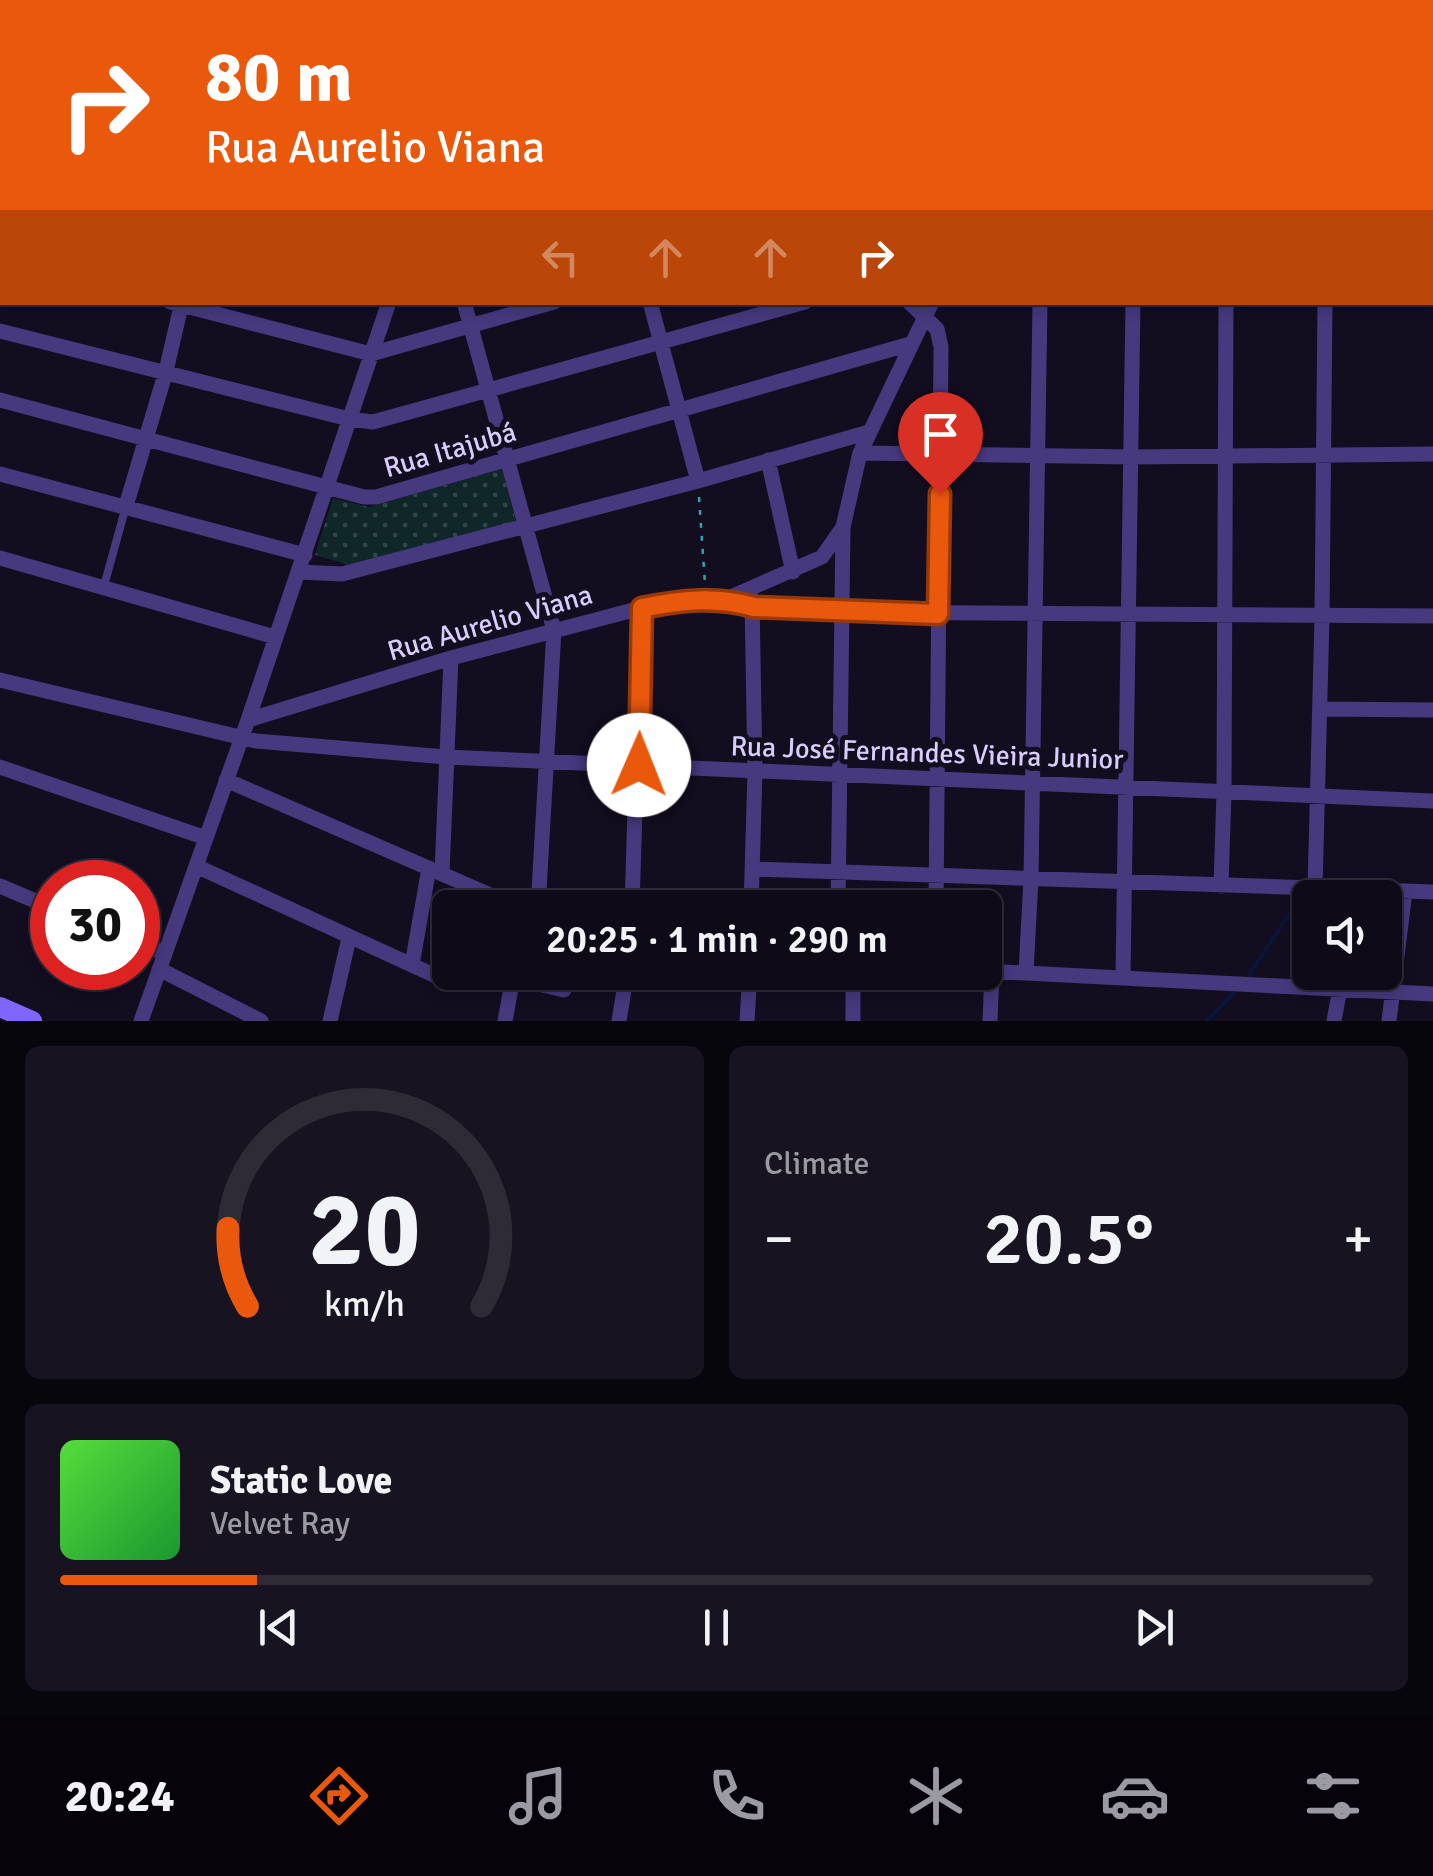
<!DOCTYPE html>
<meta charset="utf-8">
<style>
:root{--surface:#0e0a18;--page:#171321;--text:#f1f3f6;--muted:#9b9aa2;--line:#2e2b37;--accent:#ea580c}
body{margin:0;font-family:Signika,sans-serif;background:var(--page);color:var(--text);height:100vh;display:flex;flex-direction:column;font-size:38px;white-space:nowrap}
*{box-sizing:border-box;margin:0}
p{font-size:32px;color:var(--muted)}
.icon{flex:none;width:55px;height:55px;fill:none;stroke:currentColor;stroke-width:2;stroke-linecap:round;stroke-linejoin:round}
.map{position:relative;height:1021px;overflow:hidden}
.drawer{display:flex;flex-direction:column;gap:25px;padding:25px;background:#08060d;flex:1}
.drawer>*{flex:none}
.top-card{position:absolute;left:0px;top:0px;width:1435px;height:305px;box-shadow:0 5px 15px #0003,0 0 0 2px var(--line);background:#ea580c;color:#fff;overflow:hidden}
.fabs{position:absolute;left:1292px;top:880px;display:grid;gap:20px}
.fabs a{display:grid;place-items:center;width:110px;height:110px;border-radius:15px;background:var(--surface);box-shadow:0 5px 15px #0003,0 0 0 2px var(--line);font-size:50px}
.speed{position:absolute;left:30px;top:860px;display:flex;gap:20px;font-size:50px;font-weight:700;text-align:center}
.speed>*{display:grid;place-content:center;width:130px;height:130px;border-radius:50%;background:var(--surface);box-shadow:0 5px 15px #0003,0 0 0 2px var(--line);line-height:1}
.speed .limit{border:15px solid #d22;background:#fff;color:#111}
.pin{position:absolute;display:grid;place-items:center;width:85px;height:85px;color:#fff;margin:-102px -42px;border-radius:50% 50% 50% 0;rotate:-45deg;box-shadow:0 0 10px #0007}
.pin .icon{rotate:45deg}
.me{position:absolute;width:110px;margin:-55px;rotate:1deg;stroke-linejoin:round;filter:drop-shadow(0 0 8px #0008)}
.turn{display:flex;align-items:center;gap:35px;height:210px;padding:0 40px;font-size:45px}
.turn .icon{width:130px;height:130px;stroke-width:2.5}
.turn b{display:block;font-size:70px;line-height:85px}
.lanes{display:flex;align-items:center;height:95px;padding:0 40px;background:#0003;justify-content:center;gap:50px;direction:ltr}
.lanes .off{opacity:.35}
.big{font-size:75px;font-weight:600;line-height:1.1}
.drawer .card{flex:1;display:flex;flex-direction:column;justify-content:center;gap:15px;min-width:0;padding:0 35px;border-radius:15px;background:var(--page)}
.drawer .dial{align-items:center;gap:0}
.dial svg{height:260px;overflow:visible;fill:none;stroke:var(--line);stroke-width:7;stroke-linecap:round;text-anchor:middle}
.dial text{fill:var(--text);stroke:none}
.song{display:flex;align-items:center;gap:30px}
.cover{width:120px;height:120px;border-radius:15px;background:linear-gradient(135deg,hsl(110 70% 55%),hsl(130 70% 35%))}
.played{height:10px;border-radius:5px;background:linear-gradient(90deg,var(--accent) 15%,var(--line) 15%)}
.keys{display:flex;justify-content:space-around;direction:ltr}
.heat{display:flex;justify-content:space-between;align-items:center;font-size:55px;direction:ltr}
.drawer .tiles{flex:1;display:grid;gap:25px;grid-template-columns:1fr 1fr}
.card:last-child{grid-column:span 2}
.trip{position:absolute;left:432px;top:890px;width:570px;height:100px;border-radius:15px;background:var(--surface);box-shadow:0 5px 15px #0003,0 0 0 2px var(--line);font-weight:600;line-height:100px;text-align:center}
.tabs{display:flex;height:160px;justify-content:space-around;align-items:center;background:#06040a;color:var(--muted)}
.tabs .icon{width:70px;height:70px}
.tabs .active{color:var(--accent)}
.tabs b{font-size:45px;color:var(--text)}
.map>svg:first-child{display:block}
.grass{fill:url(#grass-dots)}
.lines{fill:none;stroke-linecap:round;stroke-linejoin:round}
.stream{stroke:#0a153c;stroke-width:4}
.path{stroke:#30a4af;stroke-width:2.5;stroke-dasharray:5 8;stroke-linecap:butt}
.lane{stroke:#46397e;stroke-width:8}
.street{stroke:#46397e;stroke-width:15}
.secondary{stroke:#8066fc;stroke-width:20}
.route-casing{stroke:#983908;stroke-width:25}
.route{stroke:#ea580c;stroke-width:18}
.labels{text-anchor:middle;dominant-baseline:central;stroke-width:10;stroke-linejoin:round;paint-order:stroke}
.street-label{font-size:28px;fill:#dacdfe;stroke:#130d20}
</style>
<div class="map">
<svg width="1433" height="1021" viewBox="0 0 1433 1021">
<defs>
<pattern id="grass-dots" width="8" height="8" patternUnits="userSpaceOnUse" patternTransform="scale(2.5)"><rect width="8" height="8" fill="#10272a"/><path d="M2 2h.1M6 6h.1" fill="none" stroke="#32454a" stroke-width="1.8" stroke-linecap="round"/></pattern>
</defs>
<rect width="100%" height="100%" fill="#130d20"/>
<path class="grass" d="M502 469 516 522 350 565 315 555 333 498 369 507Z"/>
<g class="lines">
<path class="stream" d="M1249 975 1290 913
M1207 1021 1233 994"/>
<path class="path" d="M699 497 705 584"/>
<path class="lane" d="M104 586 126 506"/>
<path class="street" d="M314 0 323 2
M477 0V2
M570 0 571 2
M630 0 632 2
M782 0 784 2
M886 0 888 2
M1048 0 1050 2
M1179 0 1180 2
M1397 0V2
M279 2 280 0
M692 2 694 0
M797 2 800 0
M907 2 909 0
M1108 2 1111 0
M0 11 2 0
M1432 23H1433
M0 117H2
M1432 155H1433
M0 185 2 186
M0 258 2 259
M170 302 371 354 554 302
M464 302 554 630 538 908
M650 302 698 481
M909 302 937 329 941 347 936 908
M0 331 349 419 373 422 805 302
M0 400 364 497H376L910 344
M860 453 1133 457 1433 454
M768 460 793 572
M0 474 305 555
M126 506 166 371 182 302
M0 558 275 637
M299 572 342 574 698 481 869 432
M726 599 754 607 844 612 1433 616
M0 680 256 741 446 757 1433 801
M1320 709 1433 710
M248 720 451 658 641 608 671 602 726 599 822 557 843 527 860 453 932 302
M0 767 206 838
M226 780 520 908
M196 866 451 983
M752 869 1433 892
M442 873 451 658
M0 886 52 908
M1221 886 1224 792 1226 302
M1315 889 1322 617 1325 302
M632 908 641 608
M751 908 755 771 752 599
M838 908 843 527
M138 943 164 953
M412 965 429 868
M159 969 261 1021
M985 971 1433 994
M853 972V1021
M1026 972 1031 879 1040 302
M1123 976 1133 302
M512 978 564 990
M141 1021 248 720 389 302
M330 1021 349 938
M505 1021 514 972
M619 1021 627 972
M747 1021 750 972
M990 1021 992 971
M1334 1021 1340 988
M1389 1021 1405 891"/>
<path class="secondary" d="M0 1007 32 1021"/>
</g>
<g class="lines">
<g class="route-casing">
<path id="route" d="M639 765 642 608C681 600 715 596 754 607L938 614 940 494"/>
</g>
<use href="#route" class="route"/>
</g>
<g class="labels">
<g class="street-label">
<text transform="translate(450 450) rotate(-16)">Rua Itajubá</text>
<text transform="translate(490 623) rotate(-16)">Rua Aurelio Viana</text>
<text transform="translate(927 753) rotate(2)">Rua José Fernandes Vieira Junior</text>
</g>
</g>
</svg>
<div class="fabs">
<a><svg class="icon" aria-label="sound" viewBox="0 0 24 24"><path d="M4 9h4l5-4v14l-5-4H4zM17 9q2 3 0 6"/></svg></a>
</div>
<div class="speed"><div class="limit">30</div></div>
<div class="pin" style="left:940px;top:494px;background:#d93025"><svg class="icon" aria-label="arrive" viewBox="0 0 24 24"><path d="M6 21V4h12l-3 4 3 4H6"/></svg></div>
<svg class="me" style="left:639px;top:765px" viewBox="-20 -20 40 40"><circle r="19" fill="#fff"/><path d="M0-13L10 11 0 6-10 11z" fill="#ea580c"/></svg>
<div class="trip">20:25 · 1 min · 290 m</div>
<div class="top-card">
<div class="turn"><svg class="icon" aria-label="right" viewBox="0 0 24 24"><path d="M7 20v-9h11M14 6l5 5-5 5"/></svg><div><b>80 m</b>Rua Aurelio Viana</div></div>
<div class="lanes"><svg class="icon off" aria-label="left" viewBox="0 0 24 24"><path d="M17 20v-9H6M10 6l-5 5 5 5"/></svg><svg class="icon off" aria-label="ahead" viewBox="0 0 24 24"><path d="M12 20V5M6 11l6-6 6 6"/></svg><svg class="icon off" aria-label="ahead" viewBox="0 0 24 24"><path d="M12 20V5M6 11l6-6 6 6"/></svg><svg class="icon" aria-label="right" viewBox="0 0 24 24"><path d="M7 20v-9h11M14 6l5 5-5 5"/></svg></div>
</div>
</div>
<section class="drawer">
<div class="tiles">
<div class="card dial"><svg viewBox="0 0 100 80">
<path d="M14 69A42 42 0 1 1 86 69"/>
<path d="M14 69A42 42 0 0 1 8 45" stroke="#ea580c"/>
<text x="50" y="56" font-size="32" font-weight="700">20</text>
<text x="50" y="72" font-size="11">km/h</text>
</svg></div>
<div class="card"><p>Climate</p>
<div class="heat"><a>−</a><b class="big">20.5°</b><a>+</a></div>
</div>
<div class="card">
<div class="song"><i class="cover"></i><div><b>Static Love</b><p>Velvet Ray</p></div></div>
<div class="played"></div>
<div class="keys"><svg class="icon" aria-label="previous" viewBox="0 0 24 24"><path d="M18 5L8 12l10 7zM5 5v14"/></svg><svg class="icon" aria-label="pause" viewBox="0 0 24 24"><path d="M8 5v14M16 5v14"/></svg><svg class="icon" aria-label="next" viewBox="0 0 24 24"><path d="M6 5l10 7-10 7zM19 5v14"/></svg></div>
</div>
</div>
</section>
<nav class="tabs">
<b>20:24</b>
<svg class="icon active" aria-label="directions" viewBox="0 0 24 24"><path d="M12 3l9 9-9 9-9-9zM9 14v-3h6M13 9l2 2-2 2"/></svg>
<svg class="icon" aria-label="music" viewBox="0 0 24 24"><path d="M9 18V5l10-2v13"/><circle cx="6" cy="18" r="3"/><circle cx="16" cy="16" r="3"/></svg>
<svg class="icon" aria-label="phone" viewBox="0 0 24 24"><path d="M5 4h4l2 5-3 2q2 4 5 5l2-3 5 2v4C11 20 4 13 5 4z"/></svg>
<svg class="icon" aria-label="climate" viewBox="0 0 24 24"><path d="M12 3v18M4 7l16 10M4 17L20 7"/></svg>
<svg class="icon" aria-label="car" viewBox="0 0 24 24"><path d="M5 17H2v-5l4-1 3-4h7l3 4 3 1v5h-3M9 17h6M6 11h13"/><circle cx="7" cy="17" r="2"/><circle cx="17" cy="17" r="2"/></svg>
<svg class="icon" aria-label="filters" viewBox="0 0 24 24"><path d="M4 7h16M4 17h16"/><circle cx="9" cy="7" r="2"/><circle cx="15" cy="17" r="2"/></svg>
</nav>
